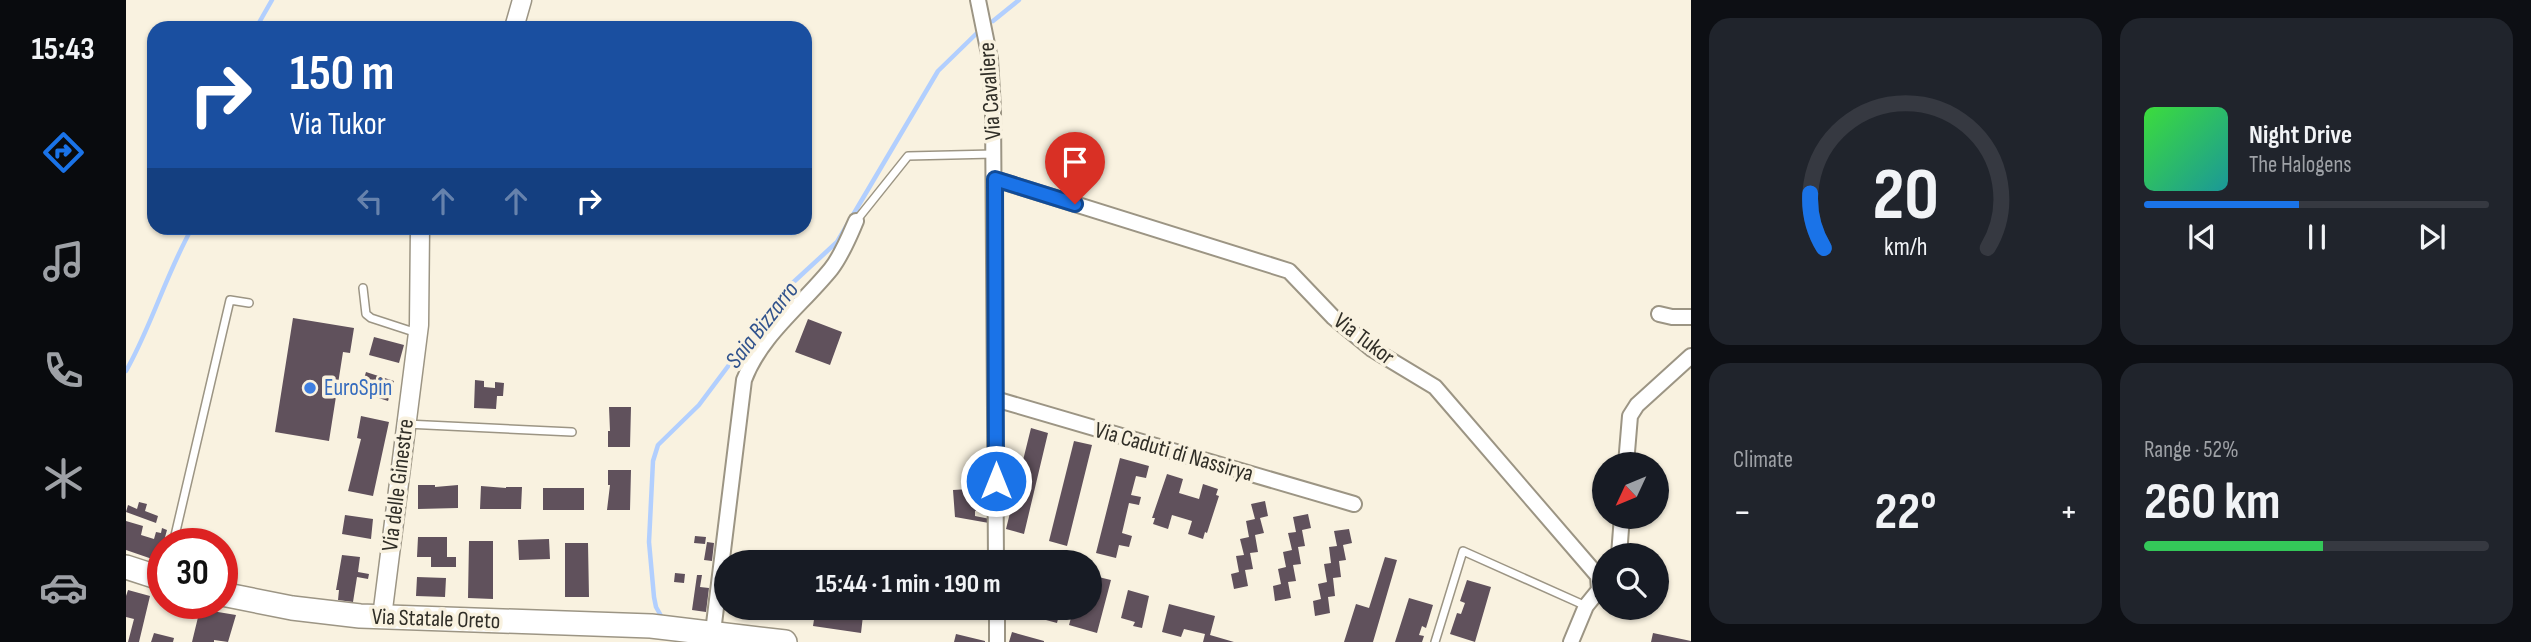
<!DOCTYPE html>
<meta charset="utf-8">
<style>
:root{--surface:#171b24;--page:#20242c;--text:#f1f3f6;--muted:#9ea1a6;--line:#363941;--accent:#1a73e8}
body{margin:0;font-family:"Sofia Sans Condensed",sans-serif;background:var(--page);color:var(--text);height:100vh;display:flex;flex-direction:column;font-size:26px;white-space:nowrap}
*{box-sizing:border-box;margin:0}
p{font-size:23px;color:var(--muted)}
.icon{flex:none;width:38px;height:38px;fill:none;stroke:currentColor;stroke-width:2;stroke-linecap:round;stroke-linejoin:round}
.map{position:relative;flex:1;overflow:hidden}
.side{display:flex;flex-direction:column;gap:18px;padding:18px;background:#0d0f14;width:840px}
.side>*{flex:none}
.banner{position:absolute;left:21px;top:21px;width:665px;height:214px;border-radius:21px;box-shadow:0 2px 5px #0004;background:#1a4fa0;color:#fff;overflow:hidden}
.needle{width:46px;rotate:226deg}
.fabs{position:absolute;left:1466px;top:452px;display:grid;gap:14px}
.fabs a{display:grid;place-items:center;width:77px;height:77px;border-radius:50%;background:var(--surface);box-shadow:0 2px 5px #0004;font-size:35px}
.speed{position:absolute;left:21px;top:528px;display:flex;gap:14px;font-size:35px;font-weight:700;text-align:center}
.speed>*{display:grid;place-content:center;width:91px;height:91px;border-radius:50%;background:var(--surface);box-shadow:0 2px 5px #0004;line-height:1}
.speed .limit{border:10px solid #d22;background:#fff;color:#111}
.pin{position:absolute;display:grid;place-items:center;width:60px;height:60px;color:#fff;margin:-72px -30px;border-radius:50% 50% 50% 0;rotate:-45deg;box-shadow:0 0 7px #0007}
.pin .icon{rotate:45deg}
.me{position:absolute;width:77px;margin:-38px;rotate:0deg;stroke-linejoin:round;filter:drop-shadow(0 0 5px #0008)}
.turn{display:flex;align-items:center;gap:24px;height:147px;padding:0 28px;font-size:32px}
.turn .icon{width:91px;height:91px;stroke-width:2.5}
.turn b{display:block;font-size:49px;line-height:60px}
.lanes{display:flex;align-items:center;height:66px;padding:0 28px;background:#0003;justify-content:center;gap:35px;direction:ltr}
.lanes .off{opacity:.35}
.big{font-size:52px;font-weight:700;line-height:1.1}
.side .widget{flex:1;display:flex;flex-direction:column;justify-content:center;gap:10px;min-width:0;padding:0 24px;border-radius:21px;background:var(--page)}
.side .dial{align-items:center;gap:0}
.dial svg{height:182px;overflow:visible;fill:none;stroke:var(--line);stroke-width:7;stroke-linecap:round;text-anchor:middle}
.dial text{fill:var(--text);stroke:none}
.song{display:flex;align-items:center;gap:21px}
.cover{width:84px;height:84px;border-radius:10px;background:linear-gradient(135deg,hsl(120 70% 55%),hsl(180 70% 35%))}
.played{height:7px;border-radius:4px;background:linear-gradient(90deg,var(--accent) 45%,var(--line) 45%)}
.keys{display:flex;justify-content:space-around;direction:ltr}
.heat{display:flex;justify-content:space-between;align-items:center;font-size:38px;direction:ltr}
.charge{height:10px;border-radius:5px;background:linear-gradient(90deg,#34c759 52%,var(--line) 0)}
.side .tiles{flex:1;display:grid;gap:18px;grid-template-columns:repeat(2,1fr)}
.trip{position:absolute;left:588px;top:550px;width:388px;height:70px;border-radius:35px;background:var(--surface);box-shadow:0 2px 5px #0004;font-weight:700;line-height:70px;text-align:center}
main{display:flex;flex:1;min-height:0}
.tabs{display:flex;flex-direction:column;width:126px;justify-content:space-around;align-items:center;background:#090b0e;color:var(--muted)}
.tabs .icon{width:49px;height:49px}
.tabs .active{color:var(--accent)}
.tabs b{font-size:32px;color:var(--text)}
.map>svg:first-child{display:block}
.lines{fill:none;stroke-linecap:round;stroke-linejoin:round}
.stream{stroke:#b2cffe;stroke-width:4.5}
.building{fill:#60515c}
.service-casing{stroke:#9c9584;stroke-width:10}
.minor-casing{stroke:#9c9584;stroke-width:18}
.tertiary-casing{stroke:#9c9584;stroke-width:21}
.primary-casing{stroke:#9c9584;stroke-width:26}
.service{stroke:#fff;stroke-width:7}
.minor{stroke:#fff;stroke-width:14}
.tertiary{stroke:#fff;stroke-width:18}
.primary{stroke:#fff;stroke-width:23}
.route-casing{stroke:#114b97;stroke-width:18}
.route{stroke:#1a73e8;stroke-width:12}
.shop-dot{fill:#3f7fe0;stroke:#f9f2e0;stroke-width:2.5}
.labels{text-anchor:middle;dominant-baseline:central;stroke-width:7;stroke-linejoin:round;paint-order:stroke}
.street-label{font-size:23px;fill:#302e27;stroke:#f9f2e0}
.shop-label{font-size:23px;fill:#366cbe;stroke:#f9f2e0;text-anchor:start}
.water-label{font-size:24px;font-style:italic;fill:#30528c;stroke:#f9f2e0}
</style>
<main>
<nav class="tabs">
<b>15:43</b>
<svg class="icon active" aria-label="directions" viewBox="0 0 24 24"><path d="M12 3l9 9-9 9-9-9zM9 14v-3h6M13 9l2 2-2 2"/></svg>
<svg class="icon" aria-label="music" viewBox="0 0 24 24"><path d="M9 18V5l10-2v13"/><circle cx="6" cy="18" r="3"/><circle cx="16" cy="16" r="3"/></svg>
<svg class="icon" aria-label="phone" viewBox="0 0 24 24"><path d="M5 4h4l2 5-3 2q2 4 5 5l2-3 5 2v4C11 20 4 13 5 4z"/></svg>
<svg class="icon" aria-label="climate" viewBox="0 0 24 24"><path d="M12 3v18M4 7l16 10M4 17L20 7"/></svg>
<svg class="icon" aria-label="car" viewBox="0 0 24 24"><path d="M5 17H2v-5l4-1 3-4h7l3 4 3 1v5h-3M9 17h6M6 11h13"/><circle cx="7" cy="17" r="2"/><circle cx="17" cy="17" r="2"/></svg>
</nav>
<div class="map">
<svg width="1565" height="642" viewBox="0 0 1565 642">
<rect width="100%" height="100%" fill="#f9f2e0"/>
<g class="lines">
<path class="stream" d="M867 21 893 0
M130 28 146 0
M0 371C26 325 40 274 66 228
M538 621 530 607 528 597 523 542 527 461 532 445 573 405 660 289 711 242 812 71 850 34"/>
</g>
<path class="building" d="M167 318 228 328 224 353 217 352 203 441 149 432Z
M682 319 716 332 704 365 669 352Z
M248 337 278 345 273 363 243 355Z
M240 372 268 381 262 401 234 392Z
M349 380 358 381V387L369 388V382L378 383 377 396H371L370 409 348 408Z
M483 407H505L504 447H482V431H484Z
M235 416 263 422 247 496 222 491 235 439 231 438Z
M905 428 922 433 898 534 880 529Z
M948 441 966 445 941 546 923 541Z
M994 458 1023 466 1020 478 1010 476 1005 495 1015 497 1013 505 1003 503 996 533 1006 536 1003 547 993 545 990 558 970 553Z
M482 470H505L504 510H481L484 485H482Z
M1041 474 1057 479 1053 493 1073 499 1077 484 1092 489 1090 495 1093 496 1081 533 1079 532 1077 539 1062 534 1066 521 1046 515 1042 529 1027 524 1029 518H1026Z
M292 485H309V487L332 485V508L292 509Z
M355 486 380 488V487H396L395 509H354Z
M417 488H458V510H417Z
M858 488V511H849V516L864 519 863 523 829 517 827 490Z
M1139 501 1142 516 1134 518 1138 533 1129 535 1132 552 1124 553 1127 569 1119 570 1122 586 1108 589 1105 574 1113 572 1110 556 1118 555 1114 539 1123 537 1120 521 1129 519 1125 504Z
M13 502 21 504 19 511 32 516 30 523 0 512 2 505 11 509Z
M1182 514 1185 528 1176 530 1179 546 1172 547 1175 564 1167 565 1170 581 1162 582 1165 598 1149 601 1147 586 1155 584 1152 569 1160 567 1157 552 1166 550 1162 533 1170 532 1167 517Z
M219 515 247 519 245 539 216 534Z
M0 521 17 526 15 535 28 539 30 532 35 533 36 528 41 530 38 541 46 544H37V552H35L32 561 0 550Z
M1223 529 1226 543 1217 545 1220 560 1213 561 1215 577 1207 578 1209 596 1202 597 1204 613 1189 616 1187 601 1195 599 1192 584 1201 582 1198 564 1205 563 1203 547 1211 546 1208 531Z
M569 536 580 537 579 544 568 543Z
M292 537H321V557H330V567H305V557H291Z
M423 539 424 559 393 560 392 540Z
M343 541H367V599L342 598Z
M581 542 588 543 586 561 578 560Z
M439 543H462L463 597H439Z
M888 552 916 561V562H885Z
M216 555 234 557 232 572 243 574 242 579 231 577 227 602 212 600 213 590H210Z
M1259 557 1271 560 1247 642H1218L1230 604 1243 608Z
M549 573 559 574 558 583 548 582Z
M571 575H576L574 587 583 588 580 612 566 610Z
M964 575 985 580 971 633 943 625 948 607H964Z
M291 577 320 578 319 597 290 596Z
M1341 580 1365 587 1349 642 1324 634 1331 613 1335 614 1339 603 1334 601Z
M2 590 24 596 13 642H2L8 619 0 617V596Z
M1002 590 1023 596 1016 628 1007 626 1009 622 995 618Z
M1283 598 1307 605 1300 628 1296 626 1293 635 1298 636 1296 642H1269Z
M1043 604 1089 616 1084 635 1108 642H1077L1079 634 1058 629 1055 637 1036 632Z
M690 607H738L735 633 687 626Z
M876 607H916L913 618Z
M924 607H935L931 623 920 620Z
M74 609 110 615 102 642 88 640V642H66Z
M886 632 918 641V642H883Z
M28 633 48 638 47 642H25Z
M1527 633 1565 641V642H1525Z
M830 634 859 641V642H828Z"/>
<g class="lines">
<g class="service-casing">
<path id="service" d="M730 221 782 156 868 154
M237 288 240 314 245 318 291 333
M280 424 446 432
M47 544 104 300 123 303
M1309 642 1337 551 1460 606"/>
</g>
<g class="minor-casing">
<path id="minor" d="M852 0 864 59 867 109 870 562
M869 179 1163 271 1207 317 1246 349 1309 387 1472 576 1473 590 1460 606 1445 642
M1533 314 1546 317H1565
M869 399 1228 504
M1500 464 1504 416 1511 405 1565 356
M1493 555 1496 516
M871 607V642
M587 632 618 380C635 335 675 306 705 269 716 255 723 237 730 221"/>
</g>
<g class="tertiary-casing">
<path id="tertiary" d="M388 28 396 0
M256 617 293 325 294 228"/>
</g>
<g class="primary-casing">
<path id="primary" d="M0 567 37 579
M96 594 166 608 234 616 525 626 659 642"/>
</g>
<use href="#service" class="service"/>
<use href="#minor" class="minor"/>
<use href="#tertiary" class="tertiary"/>
<use href="#primary" class="primary"/>
</g>
<g class="lines">
<g class="route-casing">
<path id="route" d="M870 481 869 179 949 204"/>
</g>
<use href="#route" class="route"/>
</g>
<circle class="shop-dot" cx="184" cy="388" r="7"/>
<g class="labels">
<g class="street-label">
<text transform="translate(864 91) rotate(-94)">Via Cavaliere</text>
<text transform="translate(1238 339) rotate(37)">Via Tukor</text>
<text transform="translate(1048 452) rotate(16)">Via Caduti di Nassirya</text>
<text transform="translate(272 485) rotate(-83)">Via delle Ginestre</text>
<text transform="translate(310 619) rotate(2)">Via Statale Oreto</text>
</g>
<g class="shop-label">
<text x="198" y="388">EuroSpin</text>
</g>
<g class="water-label">
<text transform="translate(636 325) rotate(-52)">Saia Bizzarro</text>
</g>
</g>
</svg>
<div class="fabs">
<a><svg class="needle" viewBox="-14 -14 28 28"><path d="M0-13l5 13h-10z" fill="#e53935"/><path d="M0 13l5-13h-10z" fill="#9ea1a6"/></svg></a>
<a><svg class="icon" aria-label="search" viewBox="0 0 24 24"><circle cx="10" cy="10" r="6"/><path d="M15 15l6 6"/></svg></a>
</div>
<div class="speed"><div class="limit">30</div></div>
<div class="pin" style="left:949px;top:204px;background:#d93025"><svg class="icon" aria-label="arrive" viewBox="0 0 24 24"><path d="M6 21V4h12l-3 4 3 4H6"/></svg></div>
<svg class="me" style="left:870px;top:481px" viewBox="-20 -20 40 40"><circle r="17" fill="#1a73e8" stroke="#fff" stroke-width="3"/><path d="M0-11L8 9 0 5-8 9z" fill="#fff"/></svg>
<div class="trip">15:44 · 1 min · 190 m</div>
<div class="banner">
<div class="turn"><svg class="icon" aria-label="right" viewBox="0 0 24 24"><path d="M7 20v-9h11M14 6l5 5-5 5"/></svg><div><b>150 m</b>Via Tukor</div></div>
<div class="lanes"><svg class="icon off" aria-label="left" viewBox="0 0 24 24"><path d="M17 20v-9H6M10 6l-5 5 5 5"/></svg><svg class="icon off" aria-label="ahead" viewBox="0 0 24 24"><path d="M12 20V5M6 11l6-6 6 6"/></svg><svg class="icon off" aria-label="ahead" viewBox="0 0 24 24"><path d="M12 20V5M6 11l6-6 6 6"/></svg><svg class="icon" aria-label="right" viewBox="0 0 24 24"><path d="M7 20v-9h11M14 6l5 5-5 5"/></svg></div>
</div>
</div>
<section class="side">
<div class="tiles">
<div class="widget dial"><svg viewBox="0 0 100 80">
<path d="M14 69A42 42 0 1 1 86 69"/>
<path d="M14 69A42 42 0 0 1 8 45" stroke="#1a73e8"/>
<text x="50" y="56" font-size="32" font-weight="700">20</text>
<text x="50" y="72" font-size="11">km/h</text>
</svg></div>
<div class="widget">
<div class="song"><i class="cover"></i><div><b>Night Drive</b><p>The Halogens</p></div></div>
<div class="played"></div>
<div class="keys"><svg class="icon" aria-label="previous" viewBox="0 0 24 24"><path d="M18 5L8 12l10 7zM5 5v14"/></svg><svg class="icon" aria-label="pause" viewBox="0 0 24 24"><path d="M8 5v14M16 5v14"/></svg><svg class="icon" aria-label="next" viewBox="0 0 24 24"><path d="M6 5l10 7-10 7zM19 5v14"/></svg></div>
</div>
<div class="widget"><p>Climate</p>
<div class="heat"><a>−</a><b class="big">22°</b><a>+</a></div>
</div>
<div class="widget"><p>Range · 52%</p><b class="big">260 km</b><div class="charge"></div></div>
</div>
</section>
</main>
